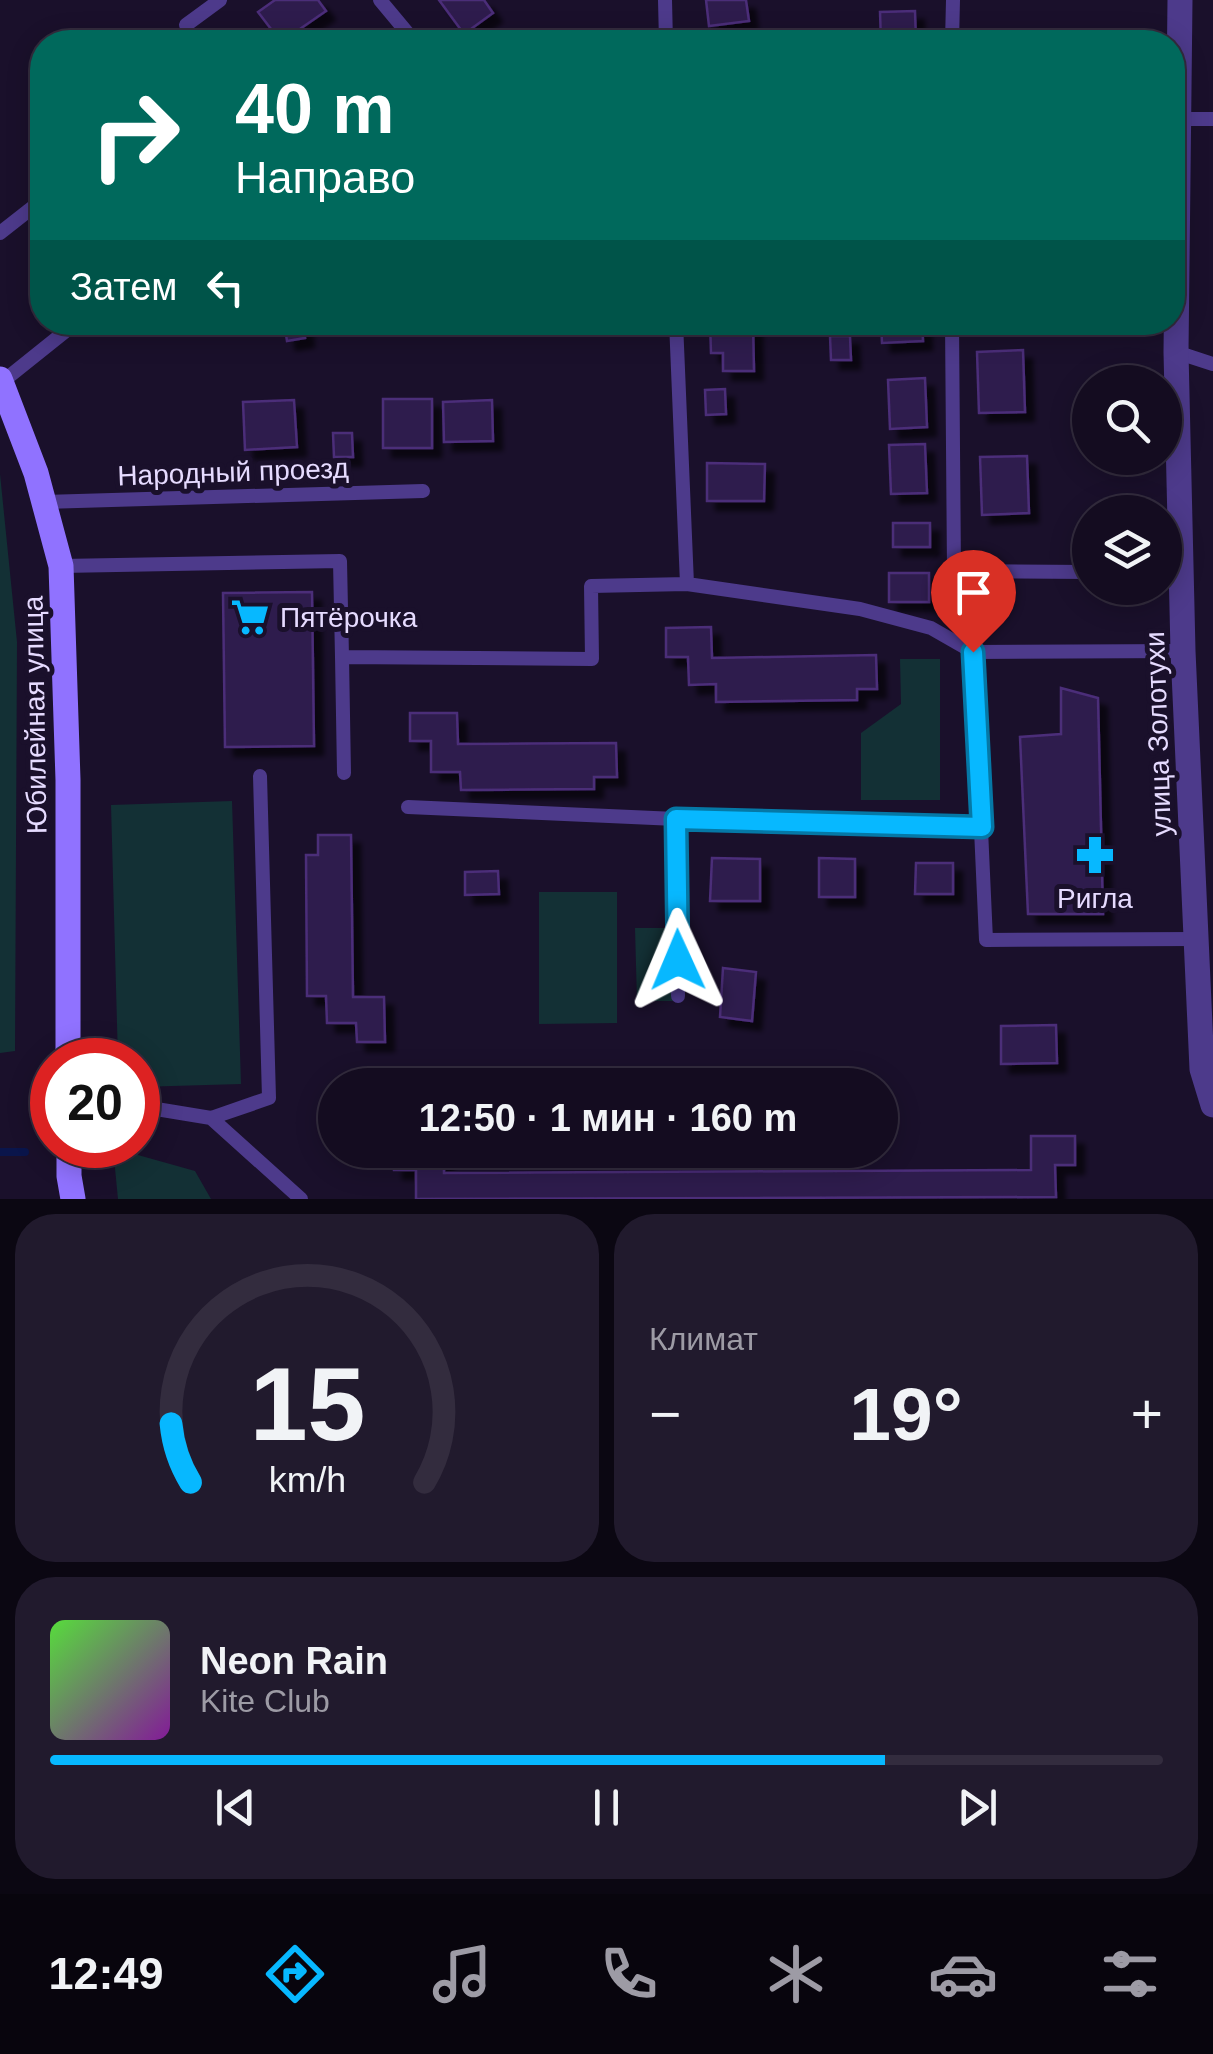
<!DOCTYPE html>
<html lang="ru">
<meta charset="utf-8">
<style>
:root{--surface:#140c20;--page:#211a2d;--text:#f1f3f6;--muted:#9d9ba5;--line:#332c3e;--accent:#07b8ff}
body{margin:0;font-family:Arial,sans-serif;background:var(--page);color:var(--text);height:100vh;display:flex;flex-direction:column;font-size:38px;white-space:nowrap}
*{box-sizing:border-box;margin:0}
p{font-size:32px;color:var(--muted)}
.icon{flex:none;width:55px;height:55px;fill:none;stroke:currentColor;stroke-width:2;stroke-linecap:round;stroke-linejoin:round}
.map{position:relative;height:1199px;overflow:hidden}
.panel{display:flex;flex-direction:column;gap:15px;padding:15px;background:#0b0712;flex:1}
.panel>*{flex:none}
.guide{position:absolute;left:30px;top:30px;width:1155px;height:305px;border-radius:40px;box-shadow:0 5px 25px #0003,0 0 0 2px var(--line);background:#00695c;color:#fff;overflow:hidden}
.buttons{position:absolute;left:1072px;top:365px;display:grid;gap:20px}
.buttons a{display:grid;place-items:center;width:110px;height:110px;border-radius:50%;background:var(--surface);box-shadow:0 5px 25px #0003,0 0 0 2px var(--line);font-size:50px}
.speed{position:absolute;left:30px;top:1038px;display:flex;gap:20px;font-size:50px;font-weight:700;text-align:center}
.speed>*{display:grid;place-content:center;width:130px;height:130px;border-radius:50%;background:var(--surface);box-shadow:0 5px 25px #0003,0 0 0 2px var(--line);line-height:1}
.speed .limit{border:15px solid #d22;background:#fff;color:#111}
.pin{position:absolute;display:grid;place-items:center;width:85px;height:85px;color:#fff;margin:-102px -42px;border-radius:50% 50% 50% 0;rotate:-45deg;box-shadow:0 0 10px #0007}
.pin .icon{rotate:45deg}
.me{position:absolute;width:110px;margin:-55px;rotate:359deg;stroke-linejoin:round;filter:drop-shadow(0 0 8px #0008)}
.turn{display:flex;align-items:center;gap:35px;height:210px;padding:0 40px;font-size:45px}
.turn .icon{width:130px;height:130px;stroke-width:2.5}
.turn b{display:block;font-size:70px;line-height:85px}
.then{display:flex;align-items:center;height:95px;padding:0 40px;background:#0003;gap:20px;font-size:38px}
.big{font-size:75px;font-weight:700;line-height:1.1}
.panel .tile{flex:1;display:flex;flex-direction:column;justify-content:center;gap:15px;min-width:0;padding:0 35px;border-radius:40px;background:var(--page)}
.panel .dial{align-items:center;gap:0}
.dial svg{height:260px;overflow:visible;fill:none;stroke:var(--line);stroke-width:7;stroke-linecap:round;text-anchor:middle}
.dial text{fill:var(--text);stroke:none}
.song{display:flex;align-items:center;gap:30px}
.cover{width:120px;height:120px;border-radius:15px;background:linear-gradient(135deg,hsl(110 70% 55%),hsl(290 70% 35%))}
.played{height:10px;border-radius:5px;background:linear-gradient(90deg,var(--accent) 75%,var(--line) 75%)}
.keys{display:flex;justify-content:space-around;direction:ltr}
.heat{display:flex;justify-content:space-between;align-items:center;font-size:55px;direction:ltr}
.panel .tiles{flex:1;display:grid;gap:15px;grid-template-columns:1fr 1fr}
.tile:last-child{grid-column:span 2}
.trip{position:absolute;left:318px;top:1068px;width:580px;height:100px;border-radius:50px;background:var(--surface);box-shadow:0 5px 25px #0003,0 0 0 2px var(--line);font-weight:700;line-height:100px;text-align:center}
.tab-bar{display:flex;height:160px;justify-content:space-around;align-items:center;background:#08050d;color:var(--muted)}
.tab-bar .icon{width:70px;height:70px}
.tab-bar .on{color:var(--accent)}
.tab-bar b{font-size:45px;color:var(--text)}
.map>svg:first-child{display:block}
.green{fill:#133035}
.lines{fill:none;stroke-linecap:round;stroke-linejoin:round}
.stream{stroke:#0a154b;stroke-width:8}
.building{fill:#2f1c4d;stroke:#4b2d79;stroke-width:2.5;filter:url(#shadow)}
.lane{stroke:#4d3a8b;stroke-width:14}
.street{stroke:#4d3a8b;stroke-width:25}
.secondary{stroke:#9072ff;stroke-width:25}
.route-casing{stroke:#0578a6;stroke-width:25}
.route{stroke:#07b8ff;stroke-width:18}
.labels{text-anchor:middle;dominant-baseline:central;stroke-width:10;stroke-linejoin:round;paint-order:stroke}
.street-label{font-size:28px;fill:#e6dbff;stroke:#1a102b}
.poi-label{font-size:28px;fill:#e6dbff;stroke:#1a102b;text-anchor:start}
</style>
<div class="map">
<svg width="1213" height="1199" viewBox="0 0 1213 1199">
<defs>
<filter id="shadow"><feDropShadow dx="9" dy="9" stdDeviation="2.5" flood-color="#0009"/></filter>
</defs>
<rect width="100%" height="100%" fill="#1a102b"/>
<path class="green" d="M0 474 17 642 15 1051 0 1053Z
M900 659H940V800H861V733L901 704Z
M232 801 241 1084 138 1087V1060H118L111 805Z
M539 892H617V1023L539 1024Z
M635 928H672L674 1001H637Z
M113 1148 195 1171 211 1199H118Z"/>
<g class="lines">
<path class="stream" d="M0 1152H25"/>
</g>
<path class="building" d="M275 0H318L326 11 281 42 258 12Z
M439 0H484L493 13 464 34Z
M706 0H746L749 21 709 26Z
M915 11 916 42H881L880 12Z
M702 31 729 37 728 42H699Z
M984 33 1022 36 1021 42H984Z
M284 322H303L305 338 287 341Z
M710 322H753L754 371H723V353H711Z
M881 322H922L923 341 882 343Z
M830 336H850L851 360H831Z
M1023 350 1025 412 979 413 977 352Z
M925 378 927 427 890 429 888 380Z
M725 389 726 414 706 415 705 390Z
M383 399H432V448H383Z
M294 400 297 447 245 450 243 402Z
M492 400 493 441 444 442 443 402Z
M333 433H352L353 457H334Z
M925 444 927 493 891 494 889 445Z
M1027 456 1029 513 982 515 980 457Z
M707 463 765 464 764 501H707Z
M893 523H930V547H893Z
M889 573H929V602H889Z
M312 592 314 746 225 747 223 593Z
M711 627 712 658 876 655 877 689H857V700L716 702V684L689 685 688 657H666V628Z
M1061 688 1098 698 1103 914H1028L1020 737 1061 734Z
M410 713H457L458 744 616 743 617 777H594V789L461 790 460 772H431V741H410Z
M318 835H351L353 997H384L385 1042H357L356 1023H327L326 996H307L306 855H318Z
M712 858 760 859V901H710Z
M819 858 855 859V897H819Z
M916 863H953V894H915Z
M498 871 499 894 465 895V872Z
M723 968 756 972 752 1021 720 1017Z
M1056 1025 1057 1063 1001 1064V1026Z
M1031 1136H1075V1165H1055L1056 1197 416 1199V1170H394V1150H444V1173L1031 1170Z"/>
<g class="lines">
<path class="lane" d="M380 0 415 42
M665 0 666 42
M186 25 220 0
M952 42 953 0
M1179 119H1213
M0 233 42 200
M676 322 687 584
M952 322 954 571 1090 572
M1176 352 1213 364
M2 382 77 322
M44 502 423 491
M61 566 340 561 342 657
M973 652 1183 651
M344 773 342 657 592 659 591 586 687 584 860 609 931 628 973 652 986 940 1196 939
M408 807 676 819 983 827
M676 819 678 996
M138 1106 211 1118 301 1199
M211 1118 269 1098 260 776"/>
<path class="street" d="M1180 0 1176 352 1183 651 1202 1069 1213 1105"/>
<path class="secondary" d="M0 379 36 473 61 566 68 780V1060
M69 1145V1176L73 1199"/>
</g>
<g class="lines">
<g class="route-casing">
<path id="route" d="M678 960 676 819 982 827 973 652"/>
</g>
<use href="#route" class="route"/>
</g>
<defs>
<g id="supermarket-bare" transform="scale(3)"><path d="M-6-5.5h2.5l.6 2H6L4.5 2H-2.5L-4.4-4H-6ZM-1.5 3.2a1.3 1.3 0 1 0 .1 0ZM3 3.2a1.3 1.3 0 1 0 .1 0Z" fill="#07b8ff" stroke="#1a102b" stroke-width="2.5" paint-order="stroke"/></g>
<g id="pharmacy-bare" transform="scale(3)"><path d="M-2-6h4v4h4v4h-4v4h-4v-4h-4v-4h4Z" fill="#07b8ff" stroke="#1a102b" stroke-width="2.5" paint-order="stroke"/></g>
</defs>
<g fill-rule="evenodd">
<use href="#supermarket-bare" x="250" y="617"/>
<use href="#pharmacy-bare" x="1095" y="855"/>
</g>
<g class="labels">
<g class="street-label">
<text transform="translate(233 472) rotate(-2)">Народный проезд</text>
<text transform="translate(35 715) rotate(-91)">Юбилейная улица</text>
<text transform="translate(1158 734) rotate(-92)">улица Золотухи</text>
</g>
<g class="poi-label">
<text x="280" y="617">Пятёрочка</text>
<text x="1095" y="898" text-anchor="middle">Ригла</text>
</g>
</g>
</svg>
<div class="buttons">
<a><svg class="icon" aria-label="search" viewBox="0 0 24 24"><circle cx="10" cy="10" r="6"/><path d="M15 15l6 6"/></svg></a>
<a><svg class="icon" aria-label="layers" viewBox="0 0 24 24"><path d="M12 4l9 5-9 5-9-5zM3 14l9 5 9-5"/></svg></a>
</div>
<div class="speed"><div class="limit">20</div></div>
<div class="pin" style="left:973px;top:652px;background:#d93025"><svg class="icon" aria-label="arrive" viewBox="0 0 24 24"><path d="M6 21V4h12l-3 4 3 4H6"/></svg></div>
<svg class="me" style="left:678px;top:960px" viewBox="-20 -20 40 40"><path d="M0-17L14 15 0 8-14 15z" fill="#07b8ff" stroke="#fff" stroke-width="4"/></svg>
<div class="trip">12:50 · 1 мин · 160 m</div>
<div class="guide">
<div class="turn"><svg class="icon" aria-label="right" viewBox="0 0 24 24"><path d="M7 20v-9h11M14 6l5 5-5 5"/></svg><div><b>40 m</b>Направо</div></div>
<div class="then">Затем<svg class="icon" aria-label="left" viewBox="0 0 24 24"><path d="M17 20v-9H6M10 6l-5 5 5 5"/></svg></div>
</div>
</div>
<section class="panel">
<div class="tiles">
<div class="tile dial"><svg viewBox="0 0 100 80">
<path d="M14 69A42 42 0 1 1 86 69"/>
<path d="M14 69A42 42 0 0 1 8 51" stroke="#07b8ff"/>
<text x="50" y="56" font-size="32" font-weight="700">15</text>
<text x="50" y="72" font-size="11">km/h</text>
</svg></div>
<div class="tile"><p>Климат</p>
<div class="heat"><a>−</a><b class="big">19°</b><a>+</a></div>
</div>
<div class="tile">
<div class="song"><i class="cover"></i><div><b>Neon Rain</b><p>Kite Club</p></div></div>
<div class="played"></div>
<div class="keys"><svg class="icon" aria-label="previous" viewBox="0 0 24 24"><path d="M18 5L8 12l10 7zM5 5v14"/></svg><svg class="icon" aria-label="pause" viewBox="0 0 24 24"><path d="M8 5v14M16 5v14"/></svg><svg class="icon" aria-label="next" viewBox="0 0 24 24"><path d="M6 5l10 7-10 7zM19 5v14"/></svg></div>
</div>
</div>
</section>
<nav class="tab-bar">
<b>12:49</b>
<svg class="icon on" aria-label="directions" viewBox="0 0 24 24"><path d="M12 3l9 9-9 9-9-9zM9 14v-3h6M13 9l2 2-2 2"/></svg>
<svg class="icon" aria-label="music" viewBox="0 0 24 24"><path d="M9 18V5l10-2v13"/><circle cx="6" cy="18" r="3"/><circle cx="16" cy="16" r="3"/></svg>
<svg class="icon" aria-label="phone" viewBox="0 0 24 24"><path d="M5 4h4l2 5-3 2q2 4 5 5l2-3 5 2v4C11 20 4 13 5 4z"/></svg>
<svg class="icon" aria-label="climate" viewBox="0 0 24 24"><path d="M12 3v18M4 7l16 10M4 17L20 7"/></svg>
<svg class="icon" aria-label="car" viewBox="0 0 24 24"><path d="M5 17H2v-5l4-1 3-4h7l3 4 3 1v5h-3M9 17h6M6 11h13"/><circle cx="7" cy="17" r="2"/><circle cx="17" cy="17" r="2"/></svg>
<svg class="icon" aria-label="filters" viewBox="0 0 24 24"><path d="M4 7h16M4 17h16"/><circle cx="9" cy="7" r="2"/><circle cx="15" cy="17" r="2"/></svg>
</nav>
